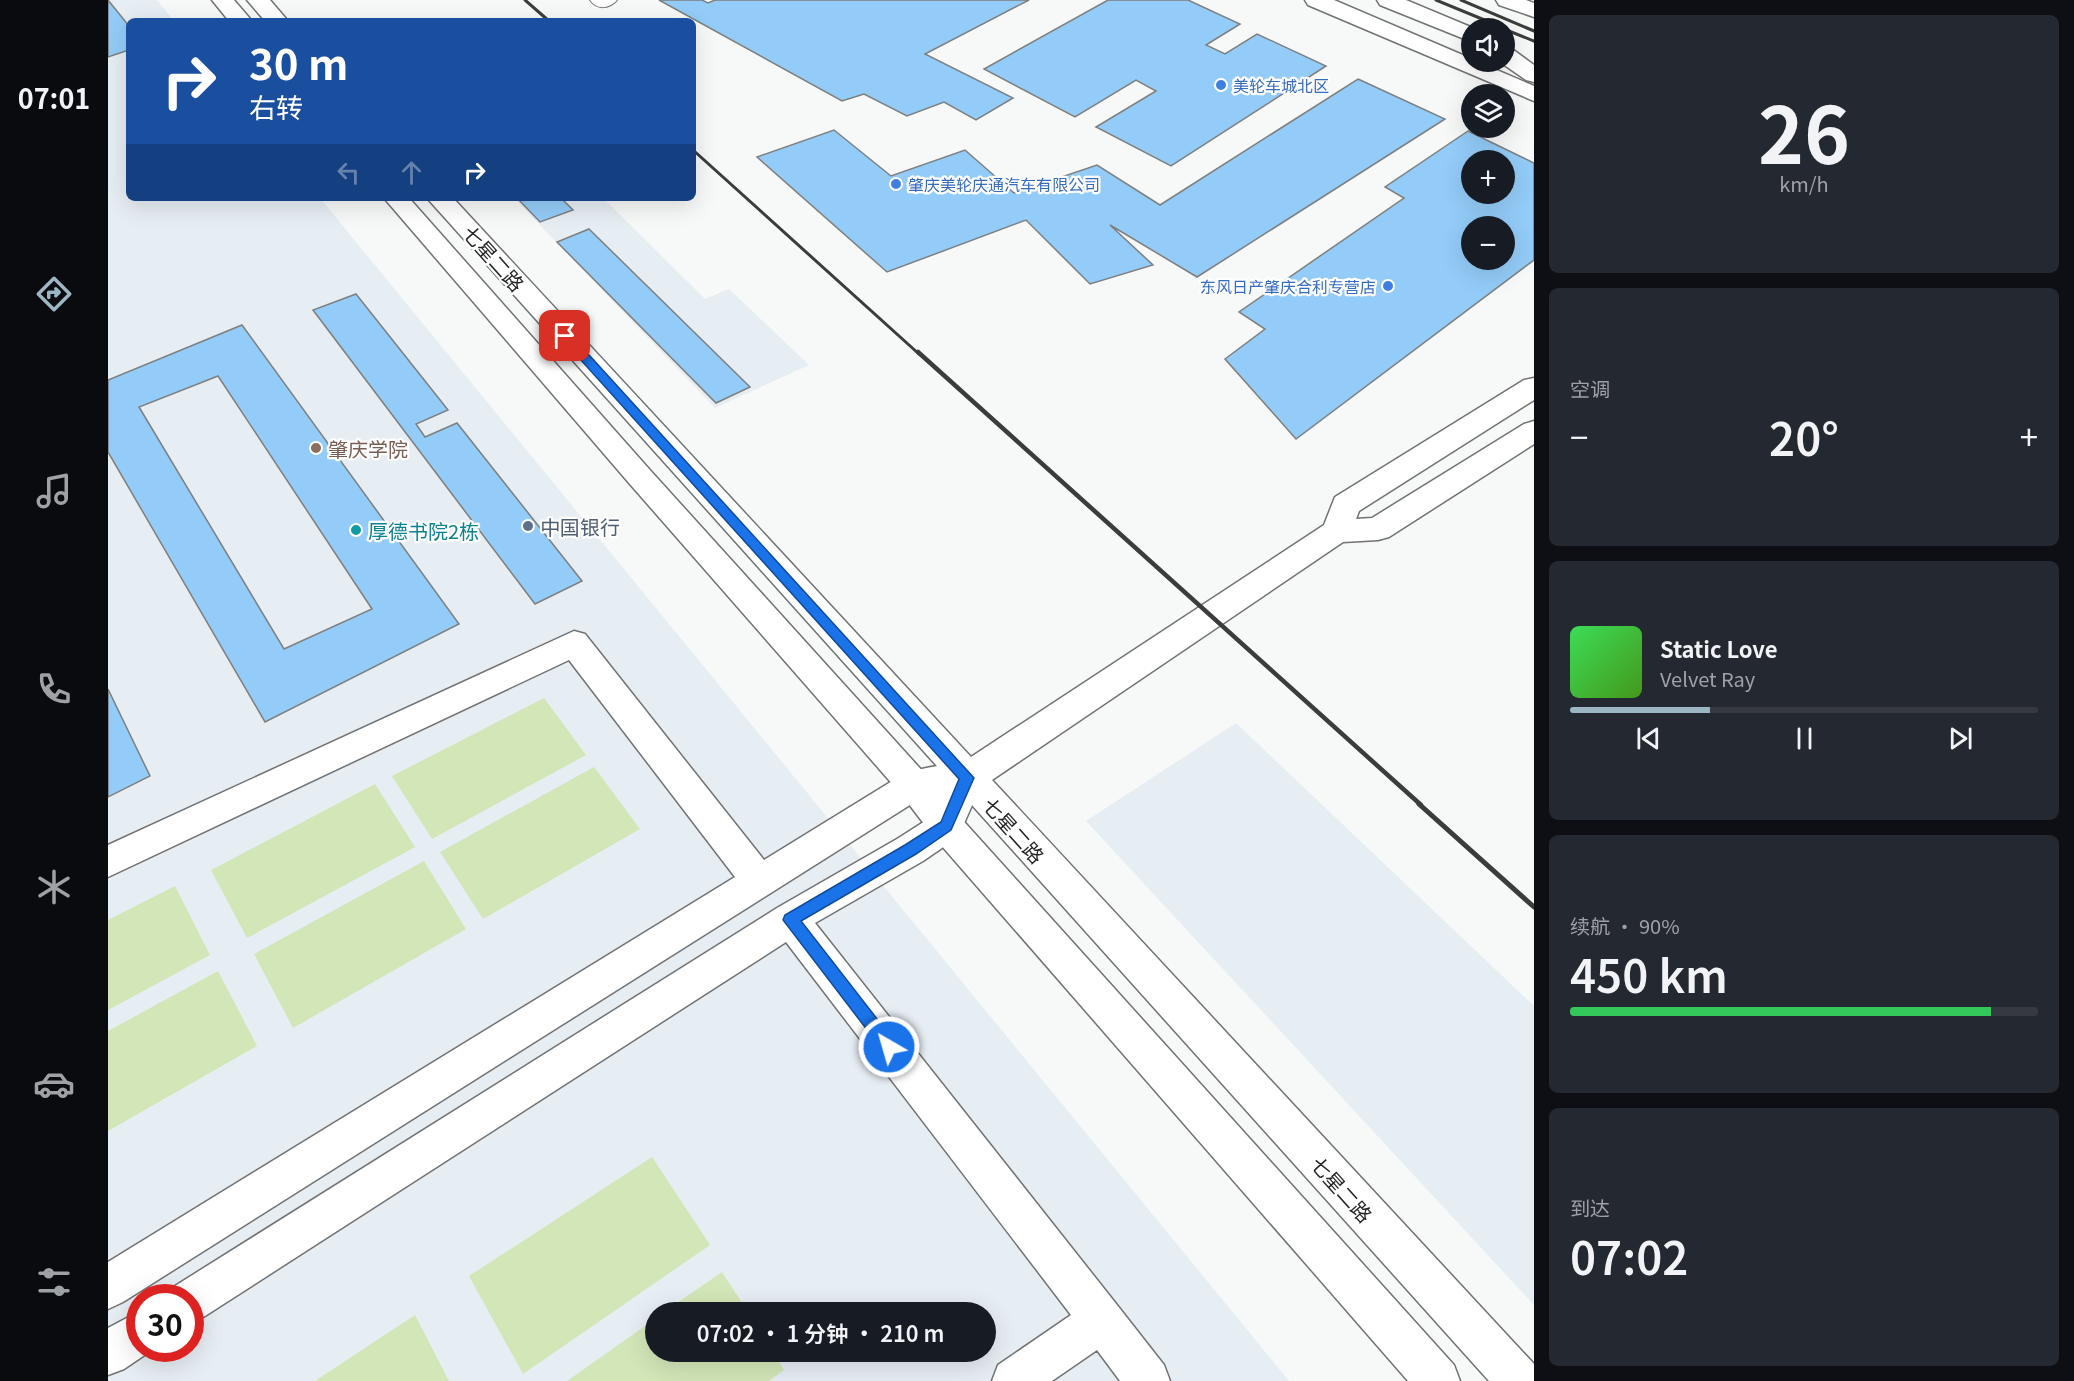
<!DOCTYPE html>
<html lang="zh">
<meta charset="utf-8">
<style>
:root{--surface:#171b24;--page:#242831;--text:#f1f3f6;--muted:#9ea1a6;--line:#363941;--accent:#9cb6c4}
body{margin:0;font-family:Georgia,"Noto Sans SC",serif;background:var(--page);color:var(--text);height:100vh;display:flex;flex-direction:column;font-size:22px;white-space:nowrap}
*{box-sizing:border-box;margin:0}
p{font-size:20px;color:var(--muted)}
.icon{flex:none;width:33px;height:33px;fill:none;stroke:currentColor;stroke-width:2;stroke-linecap:round;stroke-linejoin:round}
.map{position:relative;flex:1;overflow:hidden}
.details{display:flex;flex-direction:column;gap:15px;padding:15px;background:#0d0f14;width:540px}
.details>*{flex:none}
.top-card{position:absolute;left:18px;top:18px;width:570px;height:183px;border-radius:9px;box-shadow:0 6px 24px #0002;background:#1a4fa0;color:#fff;overflow:hidden}
.controls{position:absolute;left:1353px;top:18px;display:grid;gap:12px}
.controls a{display:grid;place-items:center;width:54px;height:54px;border-radius:50%;background:var(--surface);box-shadow:0 6px 24px #0002;font-size:30px}
.speed{position:absolute;left:18px;top:1284px;display:flex;gap:12px;font-size:30px;font-weight:700;text-align:center}
.speed>*{display:grid;place-content:center;width:78px;height:78px;border-radius:50%;background:var(--surface);box-shadow:0 6px 24px #0002;line-height:1}
.speed .limit{border:9px solid #d22;background:#fff;color:#111}
.pin{position:absolute;display:grid;place-items:center;width:51px;height:51px;color:#fff;margin:-26px;border-radius:12px;box-shadow:0 3px 9px #0006}
.me{position:absolute;width:66px;margin:-33px;rotate:322deg;stroke-linejoin:round;filter:drop-shadow(0 0 4px #0008)}
.turn{display:flex;align-items:center;gap:21px;height:126px;padding:0 24px;font-size:27px}
.turn .icon{width:78px;height:78px;stroke-width:2.5}
.turn b{display:block;font-size:42px;line-height:51px}
.lanes{display:flex;align-items:center;height:57px;padding:0 24px;background:#0003;justify-content:center;gap:30px;direction:ltr}
.lanes .off{opacity:.35}
.big{font-size:45px;font-weight:600;line-height:1.1}
.details .tile{flex:1;display:flex;flex-direction:column;justify-content:center;gap:9px;min-width:0;padding:0 21px;border-radius:9px;background:var(--page)}
.details .dial{align-items:center;gap:0}
.dial b{font-size:78px;line-height:1}
.song{display:flex;align-items:center;gap:18px}
.cover{width:72px;height:72px;border-radius:9px;background:linear-gradient(135deg,hsl(130 70% 55%),hsl(100 70% 35%))}
.played{height:6px;border-radius:3px;background:linear-gradient(90deg,var(--accent) 30%,var(--line) 30%)}
.keys{display:flex;justify-content:space-around;direction:ltr}
.heat{display:flex;justify-content:space-between;align-items:center;font-size:33px;direction:ltr}
.charge{height:9px;border-radius:4px;background:linear-gradient(90deg,#34c759 90%,var(--line) 0)}
.trip{position:absolute;left:537px;top:1302px;width:351px;height:60px;border-radius:30px;background:var(--surface);box-shadow:0 6px 24px #0002;font-weight:600;line-height:60px;text-align:center}
main{display:flex;flex:1;min-height:0}
.menu{display:flex;flex-direction:column;width:108px;justify-content:space-around;align-items:center;background:#090b0e;color:var(--muted)}
.menu .icon{width:42px;height:42px}
.menu .active{color:var(--accent)}
.menu b{font-size:27px;color:var(--text)}
.map>svg:first-child{display:block}
.built{fill:#e6edf3;fill-rule:evenodd}
.green{fill:#d3e6b8}
.building{fill:#93ccf8;stroke:#7e7f7f;stroke-width:1.5;fill-rule:evenodd}
.lines{fill:none;stroke-linecap:round;stroke-linejoin:round}
.service-casing{stroke:#717273;stroke-width:2}
.minor-casing{stroke:#717273;stroke-width:3}
.tertiary-casing{stroke:#717273;stroke-width:3}
.trunk-casing{stroke:#717273;stroke-width:3}
.service{fill:#fff;fill-rule:evenodd}
.minor{fill:#fff;fill-rule:evenodd}
.tertiary{fill:#fff;fill-rule:evenodd}
.trunk{fill:#fff;fill-rule:evenodd}
.rail-far2{stroke:#3b3c3c;stroke-width:3}
.rail-far1{stroke:#3b3c3c;stroke-width:4.5}
.rail{stroke:#3b3c3c;stroke-width:5}
.route{fill:#1a73e8;stroke:#114b97;stroke-width:1.5}
.shop-dot{fill:#3f7fe0;stroke:#fff;stroke-width:2}
.education-dot{fill:#8d6e63;stroke:#fff;stroke-width:2}
.service-dot{fill:#5c6f8a;stroke:#fff;stroke-width:2}
.culture-dot{fill:#0f9aa8;stroke:#fff;stroke-width:2}
.labels{text-anchor:middle;dominant-baseline:central;stroke-width:4.5;stroke-linejoin:round;paint-order:stroke}
.far-shop-label{font-size:16px;fill:#366cbe;stroke:#fff;text-anchor:start}
.street-label{font-size:20px;fill:#242525;stroke:#fff}
.education-label{font-size:20px;fill:#785e54;stroke:#fff;text-anchor:start}
.service-label{font-size:20px;fill:#4e5e75;stroke:#fff;text-anchor:start}
.culture-label{font-size:20px;fill:#0d838f;stroke:#fff;text-anchor:start}
</style>
<main>
<nav class="menu">
<b>07:01</b>
<svg class="icon active" aria-label="directions" viewBox="0 0 24 24"><path d="M12 3l9 9-9 9-9-9zM9 14v-3h6M13 9l2 2-2 2"/></svg>
<svg class="icon" aria-label="music" viewBox="0 0 24 24"><path d="M9 18V5l10-2v13"/><circle cx="6" cy="18" r="3"/><circle cx="16" cy="16" r="3"/></svg>
<svg class="icon" aria-label="phone" viewBox="0 0 24 24"><path d="M5 4h4l2 5-3 2q2 4 5 5l2-3 5 2v4C11 20 4 13 5 4z"/></svg>
<svg class="icon" aria-label="climate" viewBox="0 0 24 24"><path d="M12 3v18M4 7l16 10M4 17L20 7"/></svg>
<svg class="icon" aria-label="car" viewBox="0 0 24 24"><path d="M5 17H2v-5l4-1 3-4h7l3 4 3 1v5h-3M9 17h6M6 11h13"/><circle cx="7" cy="17" r="2"/><circle cx="17" cy="17" r="2"/></svg>
<svg class="icon" aria-label="filters" viewBox="0 0 24 24"><path d="M4 7h16M4 17h16"/><circle cx="9" cy="7" r="2"/><circle cx="15" cy="17" r="2"/></svg>
</nav>
<div class="map">
<svg width="1426" height="1381" viewBox="0 0 1426 1381">
<rect width="100%" height="100%" fill="#f7f8f8"/>
<path class="built" d="M0 0H49L66 21H21V198H212L1181 1381H0ZM32 1298H82V1348H32ZM548 1312H878V1352H548Z
M406 198H495L597 299 621 289 701 365 607 408Z
M1128 723 1426 1006V1305L978 821Z"/>
<path class="green" d="M436 698 478 755 324 839 284 776Z
M486 767 532 829 375 919 332 852Z
M267 784 307 847 139 938 103 870Z
M316 861 358 929 185 1028 146 954Z
M67 886 102 955 0 1010V920Z
M110 971 149 1046 0 1131V1031Z
M544 1157 602 1245 415 1374 361 1276Z
M614 1272 640 1312H556Z
M307 1315 341 1381H207Z
M547 1319 548 1352H665L676 1370 661 1381H459Z"/>
<path class="building" d="M0 0 21 26V50L0 57Z
M551 0H594L600 3 607 0H921L817 54 905 98 868 120 836 102 799 116 756 94 734 101Z
M1000 0H1080L1132 24 1098 45 1117 54 1149 34 1218 66 1063 166 988 127 1048 91 1028 80 967 117 876 69Z
M1250 79 1337 119 1089 277 1002 225 1045 265 982 284 918 220 779 272 649 157 726 130 783 176 857 150 906 193 989 165 1052 205Z
M1360 131 1426 163V260L1188 439 1117 359 1157 329 1131 312 1296 198 1277 187ZM1364 160H1396V194H1364ZM1364 226H1396V260H1364Z
M409 198H453L465 210 432 222Z
M481 229 642 387 608 403 449 242Z
M248 294 340 410 308 424 317 437 349 423 474 581 427 604 205 310Z
M134 325 351 624 157 722 0 452V380ZM110 376 264 609 176 649 31 407Z
M0 689 42 776 0 797Z"/>
<g class="lines">
<g class="service-casing">
<path id="service" d="M482 0H509C501 9 489 10 482 0Z"/>
</g>
<g class="minor-casing">
<path id="minor" d="M466 631 477 634 656 860 794 775C816 767 849 760 871 768L876 778 850 837 815 861 707 923 1009 1305 1056 1365 1062 1381H1012L989 1350 944 1381H884L890 1365 963 1315 678 942 97 1316 82 1322V1298H62L67 1286 669 908 789 839 825 816 834 796 813 798 15 1302 0 1309V1262L627 877 461 660 0 877V845Z
M32 1311V1348H47L16 1369 0 1375V1328Z"/>
</g>
<g class="tertiary-casing">
<path id="tertiary" d="M104 0H126L144 21H121Z
M139 0H162L180 21H157Z
M1197 0H1226L1364 59V62H1370L1426 86V101L1200 5Z
M276 198H301L541 469 818 775 850 815 1346 1365 1352 1381H1300L826 837 794 795 521 483Z
M319 198H345L863 757 1216 525 1227 497 1416 380 1426 378V400L1251 511 1248 519 1264 518 1416 424 1426 421V444L1281 537 1270 540 1235 542 884 780 1426 1364V1381H1381Z"/>
</g>
<g class="trunk-casing">
<path id="trunk" d="M1269 0H1298L1365 28 1364 42 1272 5Z
M1388 0H1418L1426 3V17L1391 5Z
M1396 47 1404 49 1426 65V82L1418 80 1392 62H1396Z"/>
</g>
<use href="#service" class="service"/>
<use href="#minor" class="minor"/>
<use href="#tertiary" class="tertiary"/>
<use href="#trunk" class="trunk"/>
<path class="rail-far2" d="M417 0 441 21
M1328 0 1396 28
M1353 0 1426 31
M1396 29 1426 41
M585 150 811 354"/>
<path class="rail-far1" d="M810 352 1313 805"/>
<path class="rail" d="M1311 804 1426 907"/>
</g>
<path class="route" d="M457 332 461 333 866 778 843 830 808 854 693 921 787 1042 789 1047 787 1052 781 1054 776 1052 675 920 677 915 797 845 833 822 851 779 453 338V333Z"/>
<g class="shop-dot">
<circle cx="1113" cy="85" r="6"/>
<circle cx="788" cy="184" r="6"/>
<circle cx="1280" cy="286" r="6"/>
</g>
<circle class="education-dot" cx="208" cy="448" r="6"/>
<circle class="service-dot" cx="420" cy="526" r="6"/>
<circle class="culture-dot" cx="248" cy="530" r="6"/>
<g class="labels">
<g class="far-shop-label">
<text x="1125" y="85">美轮车城北区</text>
<text x="800" y="184">肇庆美轮庆通汽车有限公司</text>
<text x="1268" y="286" text-anchor="end">东风日产肇庆合利专营店</text>
</g>
<g class="street-label">
<text transform="translate(386 258) rotate(48)">七星二路</text>
<text transform="translate(906 830) rotate(48)">七星二路</text>
<text transform="translate(1234 1189) rotate(48)">七星二路</text>
</g>
<g class="education-label">
<text x="220" y="448">肇庆学院</text>
</g>
<g class="service-label">
<text x="432" y="526">中国银行</text>
</g>
<g class="culture-label">
<text x="260" y="530">厚德书院2栋</text>
</g>
</g>
</svg>
<div class="controls">
<a><svg class="icon" aria-label="sound" viewBox="0 0 24 24"><path d="M4 9h4l5-4v14l-5-4H4zM17 9q2 3 0 6"/></svg></a>
<a><svg class="icon" aria-label="layers" viewBox="0 0 24 24"><path d="M12 4l9 5-9 5-9-5zM3 14l9 5 9-5"/></svg></a>
<a>+</a>
<a>−</a>
</div>
<div class="speed"><div class="limit">30</div></div>
<div class="pin" style="left:457px;top:336px;background:#d93025"><svg class="icon" aria-label="arrive" viewBox="0 0 24 24"><path d="M6 21V4h12l-3 4 3 4H6"/></svg></div>
<svg class="me" style="left:781px;top:1047px" viewBox="-20 -20 40 40"><circle r="17" fill="#1a73e8" stroke="#fff" stroke-width="3"/><path d="M0-11L8 9 0 5-8 9z" fill="#fff"/></svg>
<div class="trip">07:02 · 1 分钟 · 210 m</div>
<div class="top-card">
<div class="turn"><svg class="icon" aria-label="right" viewBox="0 0 24 24"><path d="M7 20v-9h11M14 6l5 5-5 5"/></svg><div><b>30 m</b>右转</div></div>
<div class="lanes"><svg class="icon off" aria-label="left" viewBox="0 0 24 24"><path d="M17 20v-9H6M10 6l-5 5 5 5"/></svg><svg class="icon off" aria-label="ahead" viewBox="0 0 24 24"><path d="M12 20V5M6 11l6-6 6 6"/></svg><svg class="icon" aria-label="right" viewBox="0 0 24 24"><path d="M7 20v-9h11M14 6l5 5-5 5"/></svg></div>
</div>
</div>
<section class="details">
<div class="tile dial"><b>26</b><p>km/h</p></div>
<div class="tile"><p>空调</p>
<div class="heat"><a>−</a><b class="big">20°</b><a>+</a></div>
</div>
<div class="tile">
<div class="song"><i class="cover"></i><div><b>Static Love</b><p>Velvet Ray</p></div></div>
<div class="played"></div>
<div class="keys"><svg class="icon" aria-label="previous" viewBox="0 0 24 24"><path d="M18 5L8 12l10 7zM5 5v14"/></svg><svg class="icon" aria-label="pause" viewBox="0 0 24 24"><path d="M8 5v14M16 5v14"/></svg><svg class="icon" aria-label="next" viewBox="0 0 24 24"><path d="M6 5l10 7-10 7zM19 5v14"/></svg></div>
</div>
<div class="tile"><p>续航 · 90%</p><b class="big">450 km</b><div class="charge"></div></div>
<div class="tile"><p>到达</p><b class="big">07:02</b></div>
</section>
</main>
